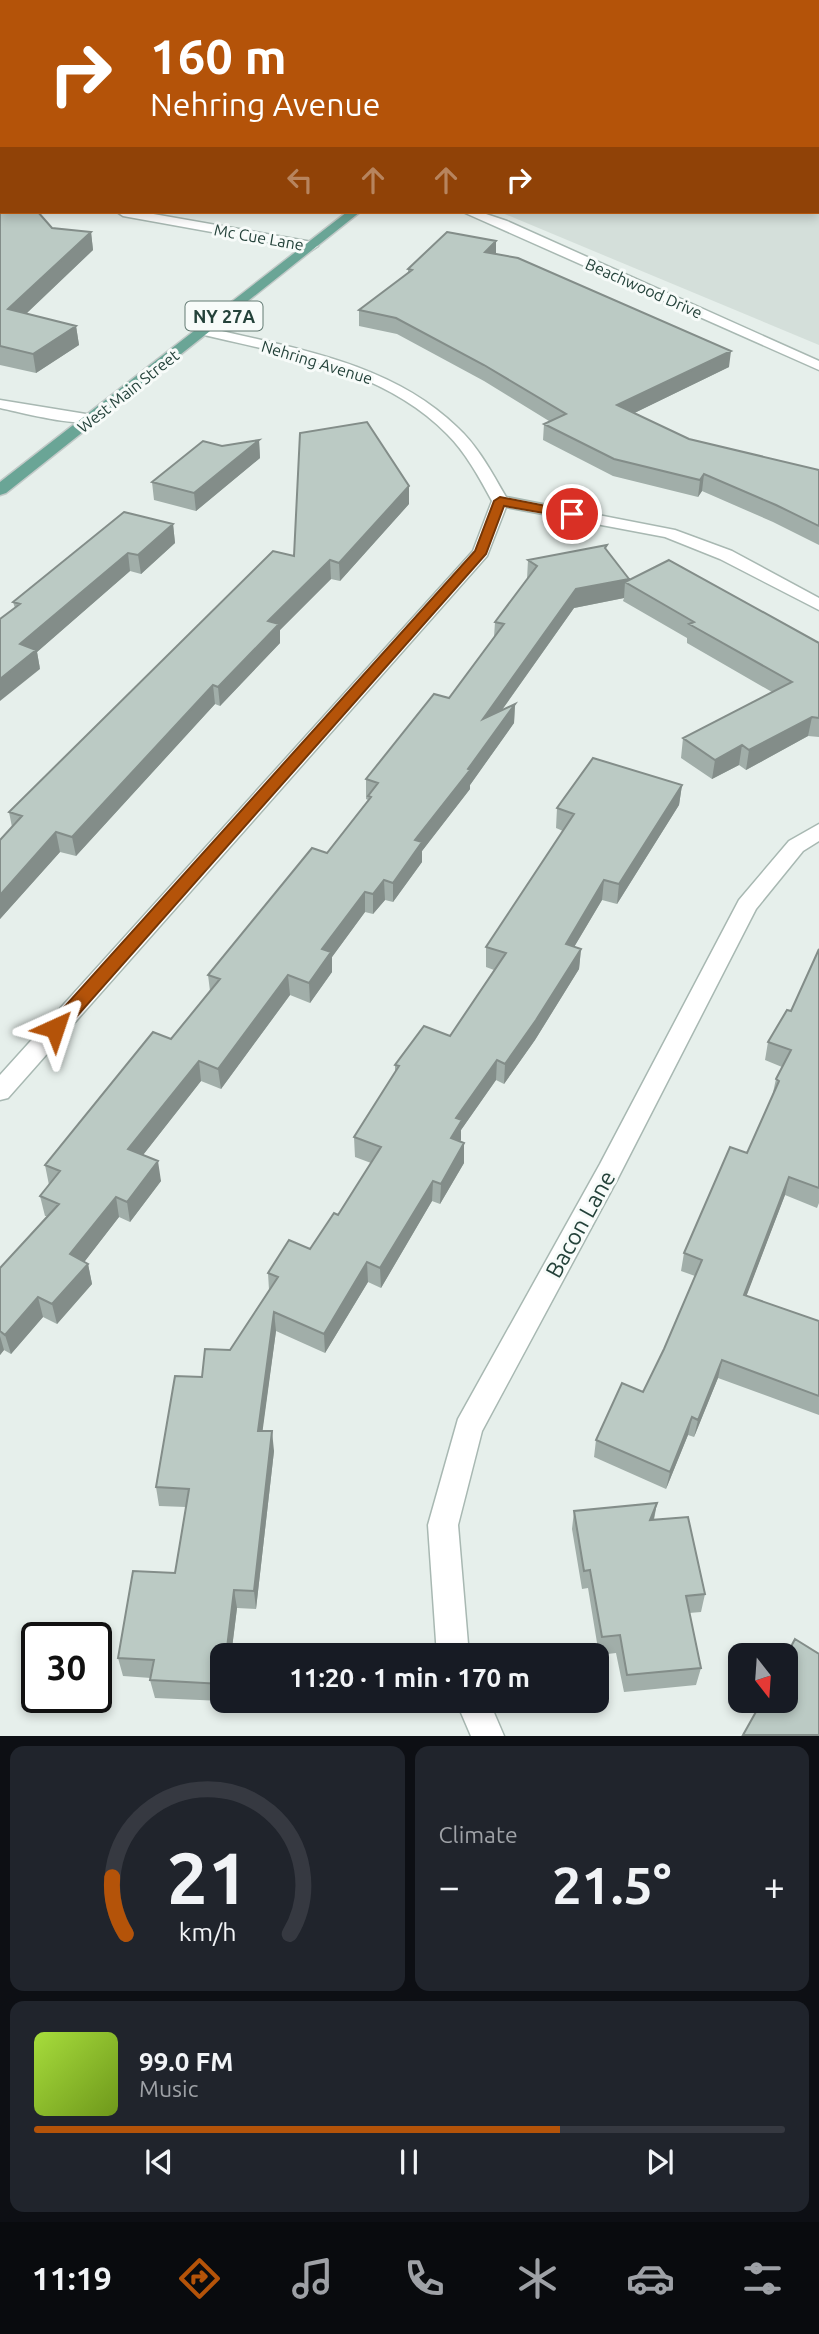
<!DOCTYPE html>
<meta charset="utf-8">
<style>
:root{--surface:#171b24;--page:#20242c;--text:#f1f3f6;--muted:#9ea1a6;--line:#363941;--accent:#b45309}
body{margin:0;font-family:Ubuntu,sans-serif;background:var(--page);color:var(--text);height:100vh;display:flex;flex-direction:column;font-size:26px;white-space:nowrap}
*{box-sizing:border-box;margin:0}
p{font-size:23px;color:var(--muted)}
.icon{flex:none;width:38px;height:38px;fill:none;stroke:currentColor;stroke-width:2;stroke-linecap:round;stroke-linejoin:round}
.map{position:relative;height:1736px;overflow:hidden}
.drawer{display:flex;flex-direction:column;gap:10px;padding:10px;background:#0d0f14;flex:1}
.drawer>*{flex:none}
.guide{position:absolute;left:0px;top:0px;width:819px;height:214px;box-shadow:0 4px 10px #0003;background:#b45309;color:#fff;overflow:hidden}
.needle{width:46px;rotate:163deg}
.tools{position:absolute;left:728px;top:1643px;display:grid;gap:14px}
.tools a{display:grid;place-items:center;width:70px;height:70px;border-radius:14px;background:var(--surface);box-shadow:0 4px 10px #0003;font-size:35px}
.speed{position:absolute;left:21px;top:1622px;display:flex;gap:14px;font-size:35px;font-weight:700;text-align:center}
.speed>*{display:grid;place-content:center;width:91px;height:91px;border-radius:50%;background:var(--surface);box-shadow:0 4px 10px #0003;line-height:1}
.speed .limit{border:4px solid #111;border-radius:10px;background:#fff;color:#111}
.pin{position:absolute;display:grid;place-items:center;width:60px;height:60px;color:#fff;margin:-30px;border:4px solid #fff;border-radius:50%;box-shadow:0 2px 7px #0007}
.me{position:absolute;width:77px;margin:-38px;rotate:42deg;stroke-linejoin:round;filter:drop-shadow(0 0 5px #0008)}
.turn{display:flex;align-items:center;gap:24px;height:147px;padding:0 35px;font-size:32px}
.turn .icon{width:91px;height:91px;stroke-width:2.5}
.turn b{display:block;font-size:49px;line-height:60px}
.lanes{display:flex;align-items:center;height:66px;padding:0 35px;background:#0003;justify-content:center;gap:35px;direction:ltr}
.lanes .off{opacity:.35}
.big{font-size:52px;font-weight:600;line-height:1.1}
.drawer .card{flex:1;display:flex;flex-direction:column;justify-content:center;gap:10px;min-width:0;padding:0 24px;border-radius:14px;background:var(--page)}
.drawer .dial{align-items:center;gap:0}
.dial svg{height:182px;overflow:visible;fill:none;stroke:var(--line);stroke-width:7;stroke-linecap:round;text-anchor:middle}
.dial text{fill:var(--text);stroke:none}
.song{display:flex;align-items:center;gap:21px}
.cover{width:84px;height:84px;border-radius:10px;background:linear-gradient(135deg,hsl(80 70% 55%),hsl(80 70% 35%))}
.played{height:7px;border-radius:4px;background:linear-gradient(90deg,var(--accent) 70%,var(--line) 70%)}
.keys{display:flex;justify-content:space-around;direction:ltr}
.heat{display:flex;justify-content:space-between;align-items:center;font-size:38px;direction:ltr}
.drawer .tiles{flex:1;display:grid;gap:10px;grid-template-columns:1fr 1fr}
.card:last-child{grid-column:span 2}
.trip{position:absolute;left:210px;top:1643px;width:399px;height:70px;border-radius:14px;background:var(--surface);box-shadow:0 4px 10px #0003;font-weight:600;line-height:70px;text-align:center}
.tabs{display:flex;height:112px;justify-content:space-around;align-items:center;background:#090b0e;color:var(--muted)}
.tabs .icon{width:49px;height:49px}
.tabs .current{color:var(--accent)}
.tabs b{font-size:32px;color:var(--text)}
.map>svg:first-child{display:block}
.built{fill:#d4dfda}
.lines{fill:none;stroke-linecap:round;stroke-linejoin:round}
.minor-casing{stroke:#a8b8b2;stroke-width:3}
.primary-casing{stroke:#c2cac8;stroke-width:3}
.minor{fill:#fff;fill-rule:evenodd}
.primary{fill:#6aa596;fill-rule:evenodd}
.wall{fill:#a1aea9}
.shaded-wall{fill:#838d89}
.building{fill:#bbcac4;stroke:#838d89;stroke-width:2}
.route{fill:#b45309;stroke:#753606;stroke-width:2}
.labels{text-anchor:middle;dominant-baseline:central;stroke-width:6;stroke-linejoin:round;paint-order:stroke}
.far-street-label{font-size:16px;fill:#24423a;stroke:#f7fbf9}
.shield{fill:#f7fbf9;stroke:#637a73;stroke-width:2}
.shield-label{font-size:18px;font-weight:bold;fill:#24423a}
.near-street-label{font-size:23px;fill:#24423a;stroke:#f7fbf9}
</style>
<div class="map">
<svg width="819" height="1736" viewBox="0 0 819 1736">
<rect width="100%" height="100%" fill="#e6efeb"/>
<path class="built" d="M161 0H819V345L500 212H817V2H155Z"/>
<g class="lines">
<g class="minor-casing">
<path id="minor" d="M659 0H673L674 2H661Z
M0 137H2V145H0Z
M117 212H142L312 242 318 246 312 250 123 216Z
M463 212H480L507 221 819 361V370Z
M205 327C292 348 390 362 457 427 478 446 492 473 506 497L675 530 732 551 819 598V610L720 559 665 537 506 507 487 556 8 1098 0 1100V1075L473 551 492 501C479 477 466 453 447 434 382 368 286 355 200 334V328Z
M0 400 92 415 99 419C87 430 19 412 0 408Z
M819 824V841L803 851 756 909 618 1178 482 1431 458 1525 469 1656H437L428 1525 458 1419 600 1164 739 900 789 841Z
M456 1701H489L504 1736H471Z"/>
</g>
<g class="primary-casing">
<path id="primary" d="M739 0H750L738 2Z
M347 212H360L6 493 0 495V482Z"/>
</g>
<use href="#minor" class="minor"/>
<use href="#primary" class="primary"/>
</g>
<path class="wall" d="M34 0H53V2H49Z
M299 0H618L619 2H304Z
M0 5 2 9V78L0 77Z
M0 187 52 228 91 232 93 250 26 314 76 326 79 345 36 373 0 365Z
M496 254 729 367 634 413 689 439 819 470V545L773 522 702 491 698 497 613 476 543 440 544 424 549 421 484 381 397 334 359 326V310L408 274V269Z
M259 440 260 458 196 511 154 500 152 482Z
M409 504 340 581 331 579 280 630V643L220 706 215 704 76 856 60 852 0 919V840L12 827 9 812 294 556Z
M173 524 175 543 141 574 130 571 37 652 40 669 15 608 13 602Z
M607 550 629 579V581L819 643V737L808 736 746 770 739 765 712 779 681 758 683 738 772 692 687 643V638L623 601 624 598 574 608 502 710 515 704 514 723 470 785V789L422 851V862L393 902 385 900 373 914 365 912 332 957V972L310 1003 290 995 221 1089 201 1081 143 1155 161 1181 130 1222 119 1217 84 1262 88 1264 92 1284 57 1324 43 1317 11 1354 4 1350 0 1355V1268L47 1216H45L40 1196 49 1185 45 1165 171 1039 210 991 208 975 327 853 368 801V800L366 799V779L449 698 494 637 495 622 527 579 528 560Z
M682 785 679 805 617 904 602 900 574 947 581 949 579 969 535 1040 504 1084 496 1080 461 1130 460 1142 464 1163 440 1204 432 1201 381 1288 368 1282 325 1353 276 1331 262 1431 274 1451 256 1609 237 1608 231 1656H222V1701L155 1698 150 1680 151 1678 123 1676 118 1658 175 1573 186 1507 159 1506 156 1487 202 1377 230 1350 269 1290 268 1273 310 1249 338 1215 371 1163 355 1157 354 1137 395 1073V1065L450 1036 494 970 486 967V947L563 831 556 828 557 808Z
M819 949V1203L817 1208 785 1195 746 1296 819 1321V1415L718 1378 694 1437 688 1435 666 1489 594 1457 596 1440 643 1392 664 1349 695 1276 681 1271 684 1253 747 1153 772 1097 776 1079 782 1067 765 1060 768 1042 791 1011Z
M657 1503 654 1520 705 1594 701 1612 689 1613 701 1668 696 1685 624 1692 616 1653 599 1655 588 1588 582 1589 572 1529 574 1511Z"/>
<path class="shaded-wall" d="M91 232 93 250 11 328 8 309Z
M496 241V256L485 252Z
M76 326 79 345 36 373 33 354Z
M731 351 729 367 616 422 617 405Z
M259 440 260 458 196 511 194 493Z
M704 474 702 491 698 497 700 480Z
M409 486V504L340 581 339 563Z
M173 524 175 543 141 574 138 555Z
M128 553 130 571 37 652 40 669 0 701V679L20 644Z
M330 560 331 579 280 630V643L220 706 218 687 268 621Z
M629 579V584L625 582 624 598 574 608 482 738 483 719 576 589Z
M213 685 215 704 76 856 72 837Z
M515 704 514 723 470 785V789L422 851V862L393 902V883L415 840Z
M812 717 808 736 746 770 749 750Z
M742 745 739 765 712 779 715 760Z
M682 785 679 805 617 904 619 884Z
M56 832 60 852 0 919V895Z
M384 880 385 900 373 914V894Z
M604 880 602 900 564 964 566 944Z
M365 892V912L332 957V972L310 1003 309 983 322 949Z
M581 949 579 969 535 1040 504 1084 505 1064Z
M288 975 290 995 221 1089 218 1069Z
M497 1060 496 1080 461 1130V1140L450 1158 451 1138 456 1118Z
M199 1061 201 1081 132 1169 128 1149Z
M464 1143V1163L440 1204 441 1184Z
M158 1161 161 1181 130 1222 127 1202Z
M789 1177 785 1195 740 1313 744 1295Z
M433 1181 432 1201 381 1288 380 1268Z
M116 1197 119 1217 75 1274 70 1254Z
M367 1262 368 1282 325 1353 324 1334Z
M88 1264 92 1284 57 1324 52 1304Z
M38 1297 43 1317 11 1354 5 1335Z
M274 1312 276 1331 260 1450 258 1431Z
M0 1336 4 1350 0 1355Z
M722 1360 718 1378 694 1437 698 1420Z
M692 1417 688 1435 666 1489 670 1472Z
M272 1431 274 1451 256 1609 254 1591Z
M657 1503 653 1522 650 1520Z
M234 1590 237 1608 231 1656H226Z"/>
<path class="building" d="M357 0H619L613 2H353L358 0Z
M0 5 2 9V66L0 65Z
M0 187 2 188V212H38L52 228 91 232 8 309 76 326 33 354 0 346Z
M447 232 496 241 485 252 518 258 731 351 617 405 689 439 819 470V526L776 505 704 474 700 480 614 459 544 424 566 414 484 365 396 318 359 310 412 270 408 269Z
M367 422 409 486 339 563 330 560 268 621 279 624 218 687 213 685 72 837 56 832 0 895V840L22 816 9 812 273 551 294 556 300 433Z
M259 440 194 493 152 482 203 441 222 446Z
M124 512 173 524 138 555 128 553 20 644 36 650 0 679V619L20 604 13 602Z
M607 545 605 548 629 579 576 589 483 719 515 704 468 769 470 770 415 840 422 842 393 883 384 880 373 894 365 892 322 949 331 952 309 983 288 975 218 1069 199 1061 128 1149 158 1161 127 1202 116 1197 70 1254 88 1264 52 1304 38 1297 5 1335 0 1331V1268L59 1204 40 1196 60 1171 45 1165 153 1032 171 1039 220 979 208 975 312 848 327 853 371 797 368 796 378 783 366 779 434 694 449 698 504 624 495 622 537 566 528 560Z
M669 560 819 643V718L812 717 749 750 742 745 715 760 683 738 792 682 689 624 694 622 625 582Z
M593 758 682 785 619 884 604 880 566 944 581 949 536 1020 505 1064 497 1060 456 1118 462 1120 451 1138 464 1143 441 1184 433 1181 380 1268 367 1262 324 1334 274 1312 258 1431H272L254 1591 234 1590 226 1656H222V1684L150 1680 154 1660 118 1658 133 1571 175 1573 189 1489 156 1487 175 1376 202 1377 205 1349 230 1350 278 1277 268 1273 289 1240 310 1249 334 1213 338 1215 381 1147 354 1137 399 1066 395 1065 424 1026 450 1036 506 953 486 947 574 814 557 808Z
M819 949V1188L789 1177 744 1295 819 1321V1396L722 1360 698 1420 692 1417 670 1472 596 1440 622 1383 643 1392 664 1349 702 1260 684 1253 730 1147 747 1153 779 1081 776 1079 791 1050 768 1042 787 1010 791 1011Z
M657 1503 650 1520 688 1517 705 1594 686 1596 701 1668 627 1675 620 1635 602 1637 590 1570 584 1571 574 1511Z
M795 1639 819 1654V1735H743L762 1701H786V1656Z"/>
<path class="route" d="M500 497 572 511 579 514 572 518 504 506 486 554 62 1033H49L47 1028 49 1024 475 551 494 501Z"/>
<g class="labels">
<g class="far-street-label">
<text transform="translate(259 237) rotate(10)">Mc Cue Lane</text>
<text transform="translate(644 288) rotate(24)">Beachwood Drive</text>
<text transform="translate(317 362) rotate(17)">Nehring Avenue</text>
<text transform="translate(128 391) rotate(-38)">West Main Street</text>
</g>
<rect class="shield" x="185.5" y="301.5" width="77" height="29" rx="5"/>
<g class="shield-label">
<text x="224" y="316">NY 27A</text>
</g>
<g class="near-street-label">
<text transform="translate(580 1224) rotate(-61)">Bacon Lane</text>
</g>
</g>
</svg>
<div class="tools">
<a><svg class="needle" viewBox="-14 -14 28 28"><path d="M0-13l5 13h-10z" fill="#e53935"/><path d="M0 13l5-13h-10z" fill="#9ea1a6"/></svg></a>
</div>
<div class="speed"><div class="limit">30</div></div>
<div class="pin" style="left:572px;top:514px;background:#d93025"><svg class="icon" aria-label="arrive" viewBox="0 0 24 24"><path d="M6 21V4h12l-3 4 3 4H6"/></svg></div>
<svg class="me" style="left:55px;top:1028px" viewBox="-20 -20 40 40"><path d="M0-17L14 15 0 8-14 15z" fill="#b45309" stroke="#fff" stroke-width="4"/></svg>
<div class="trip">11:20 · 1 min · 170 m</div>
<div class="guide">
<div class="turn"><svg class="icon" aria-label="right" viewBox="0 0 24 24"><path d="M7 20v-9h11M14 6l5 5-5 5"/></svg><div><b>160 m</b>Nehring Avenue</div></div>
<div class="lanes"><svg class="icon off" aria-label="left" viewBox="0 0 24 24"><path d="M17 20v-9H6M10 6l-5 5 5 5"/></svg><svg class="icon off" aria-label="ahead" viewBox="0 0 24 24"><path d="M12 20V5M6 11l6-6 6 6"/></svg><svg class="icon off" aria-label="ahead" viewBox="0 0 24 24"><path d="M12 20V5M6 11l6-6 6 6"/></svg><svg class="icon" aria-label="right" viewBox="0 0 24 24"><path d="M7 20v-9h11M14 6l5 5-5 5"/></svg></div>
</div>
</div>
<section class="drawer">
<div class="tiles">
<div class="card dial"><svg viewBox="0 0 100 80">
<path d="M14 69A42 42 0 1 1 86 69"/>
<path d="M14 69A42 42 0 0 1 8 44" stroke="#b45309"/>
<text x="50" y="56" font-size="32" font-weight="700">21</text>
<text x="50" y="72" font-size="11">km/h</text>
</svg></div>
<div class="card"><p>Climate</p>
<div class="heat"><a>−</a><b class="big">21.5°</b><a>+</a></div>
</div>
<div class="card">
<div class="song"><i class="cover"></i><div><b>99.0 FM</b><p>Music</p></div></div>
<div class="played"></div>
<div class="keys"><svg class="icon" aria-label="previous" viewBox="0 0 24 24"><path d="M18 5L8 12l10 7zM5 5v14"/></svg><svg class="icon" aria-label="pause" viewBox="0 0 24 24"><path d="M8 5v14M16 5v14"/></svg><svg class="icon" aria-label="next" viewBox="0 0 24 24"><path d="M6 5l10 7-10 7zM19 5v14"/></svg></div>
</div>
</div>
</section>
<nav class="tabs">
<b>11:19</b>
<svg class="icon current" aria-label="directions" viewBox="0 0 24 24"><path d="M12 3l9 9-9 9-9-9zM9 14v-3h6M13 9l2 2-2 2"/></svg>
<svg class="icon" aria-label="music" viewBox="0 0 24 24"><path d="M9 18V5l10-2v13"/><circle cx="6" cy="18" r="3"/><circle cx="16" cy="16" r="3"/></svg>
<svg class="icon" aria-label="phone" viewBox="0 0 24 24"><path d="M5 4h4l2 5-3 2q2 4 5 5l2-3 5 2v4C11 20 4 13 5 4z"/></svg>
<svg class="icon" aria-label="climate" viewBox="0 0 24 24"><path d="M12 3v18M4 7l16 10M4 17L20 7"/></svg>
<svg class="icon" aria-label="car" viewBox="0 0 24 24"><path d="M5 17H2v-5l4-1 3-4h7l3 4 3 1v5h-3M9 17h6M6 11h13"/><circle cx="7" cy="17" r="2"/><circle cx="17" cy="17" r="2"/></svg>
<svg class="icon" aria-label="filters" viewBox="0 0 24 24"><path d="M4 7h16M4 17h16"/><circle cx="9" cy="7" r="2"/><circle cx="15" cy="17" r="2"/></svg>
</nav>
